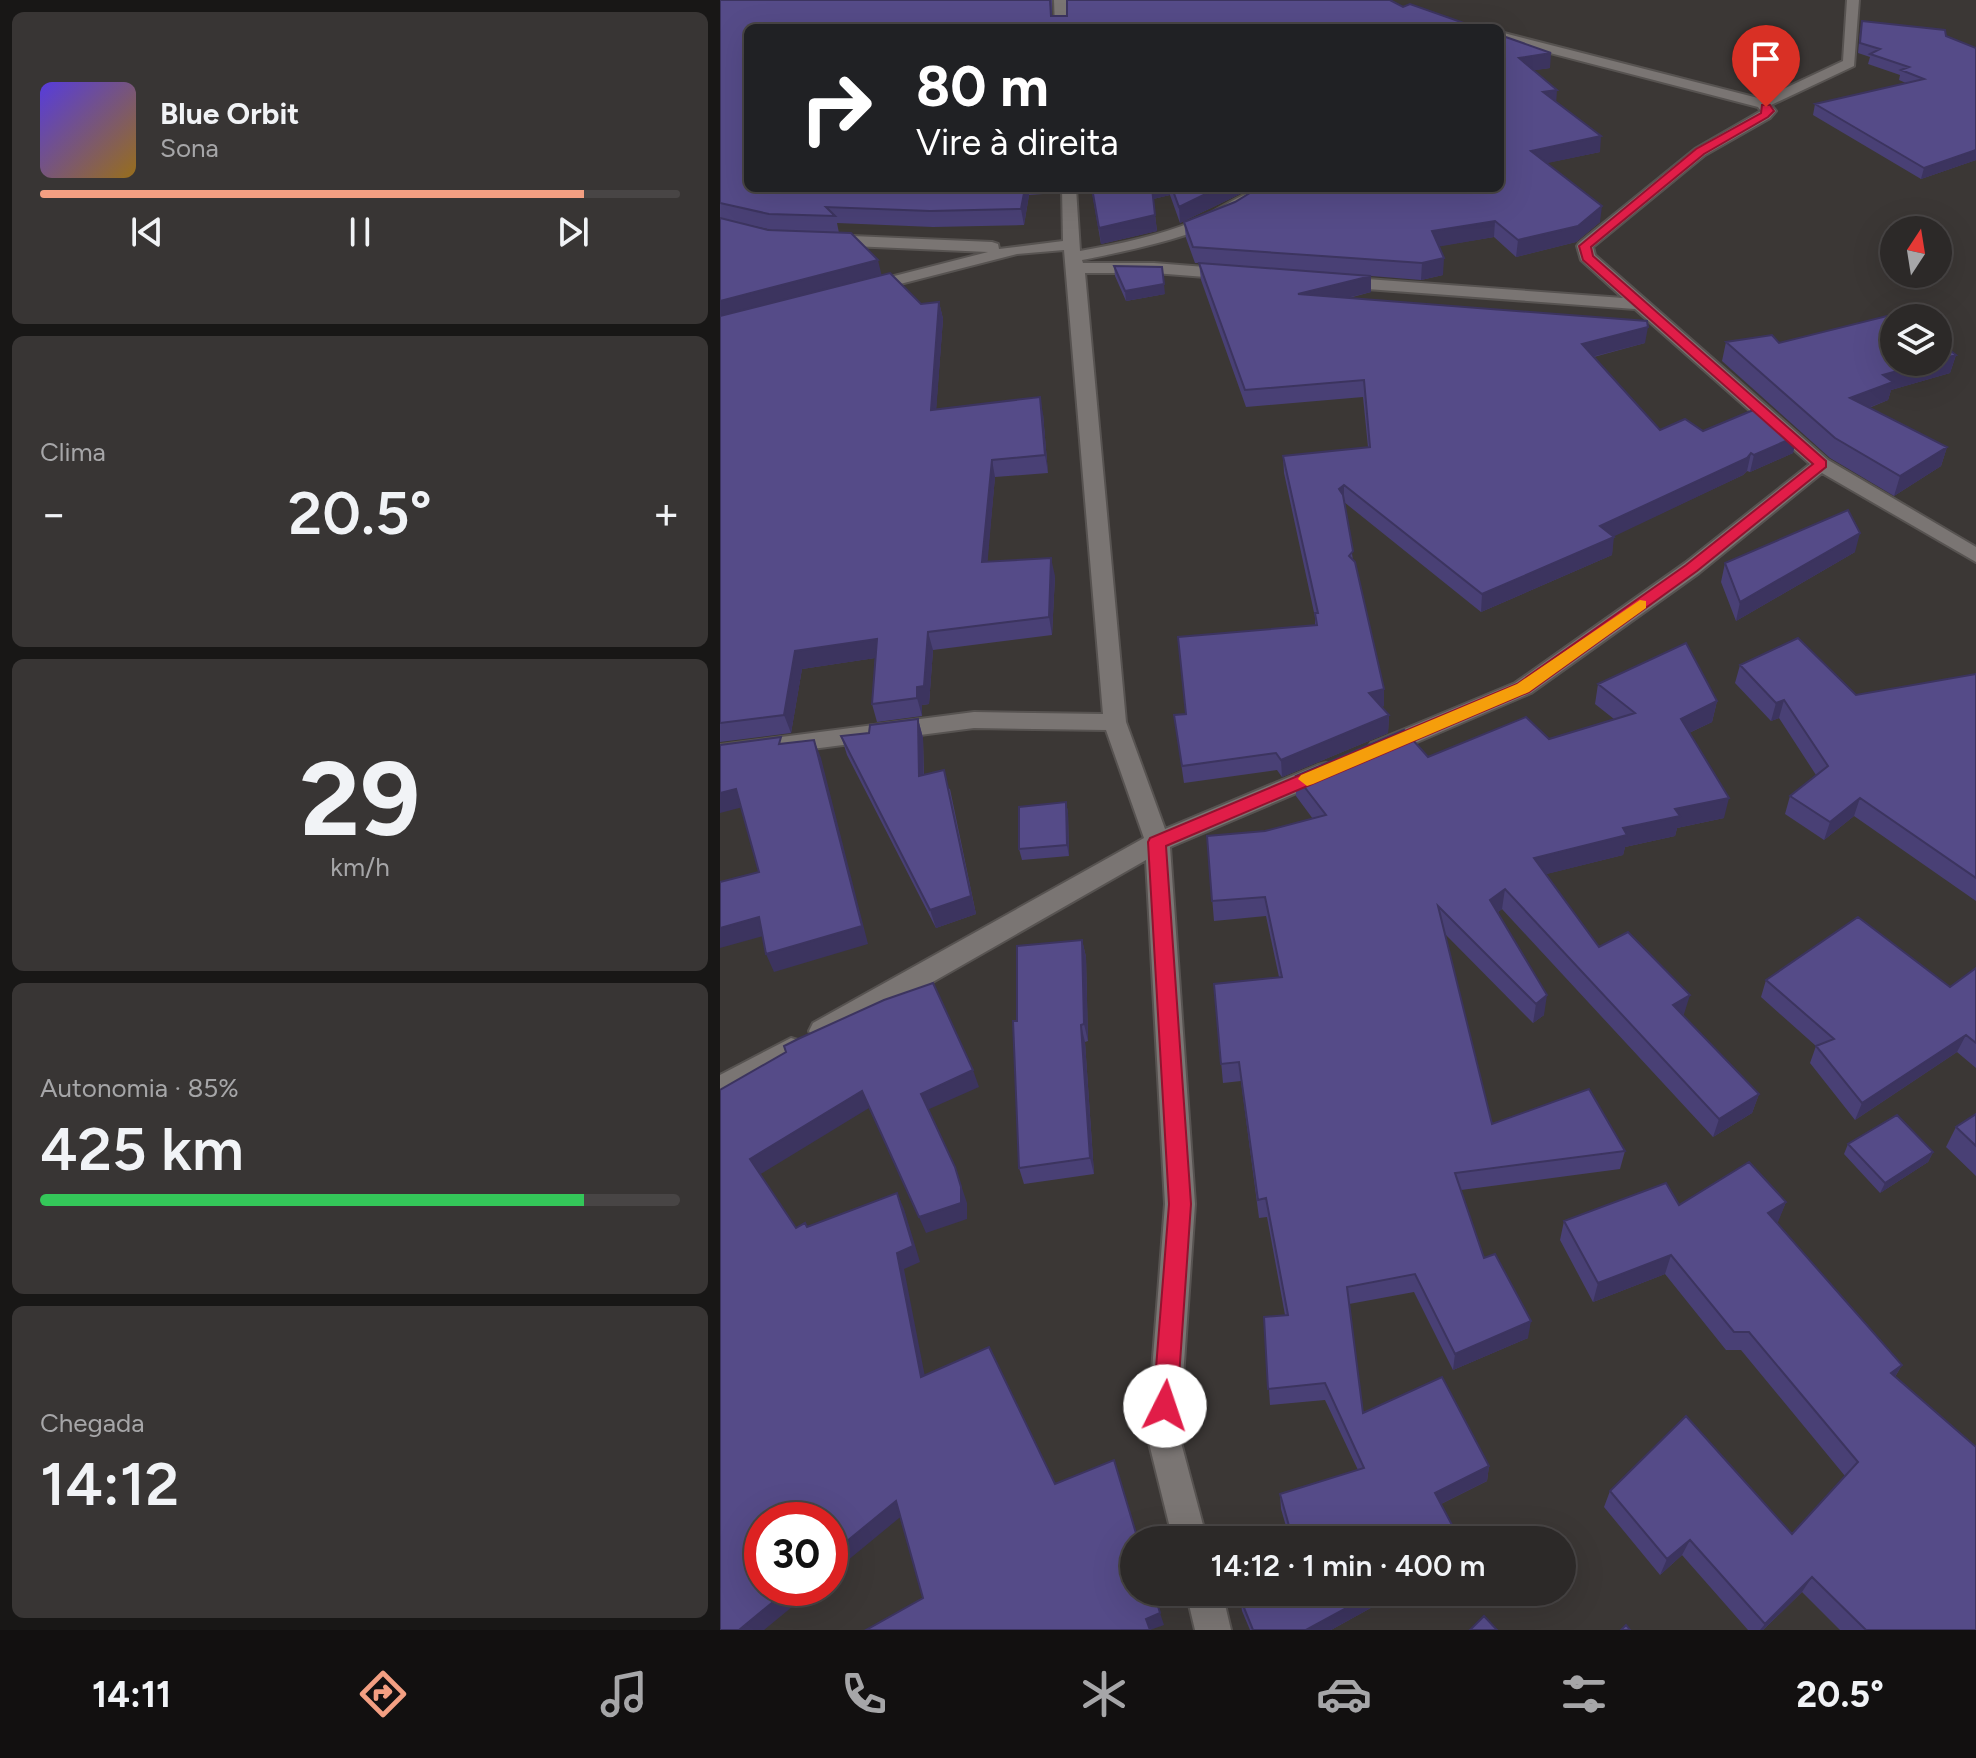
<!DOCTYPE html>
<html lang="pt">
<meta charset="utf-8">
<style>
:root{--surface:#2c2928;--page:#383534;--text:#f1f3f6;--muted:#a6a6a8;--line:#484545;--accent:#f39f82}
body{margin:0;font-family:Figtree,sans-serif;background:var(--page);color:var(--text);height:100vh;display:flex;flex-direction:column;font-size:30px;white-space:nowrap}
*{box-sizing:border-box;margin:0}
p{font-size:26px;color:var(--muted)}
.icon{flex:none;width:44px;height:44px;fill:none;stroke:currentColor;stroke-width:2;stroke-linecap:round;stroke-linejoin:round}
.map{position:relative;flex:1;overflow:hidden}
.details{display:flex;flex-direction:column;gap:12px;padding:12px;background:#181716;width:720px}
.details>*{flex:none}
.guide{position:absolute;left:24px;top:24px;width:760px;height:168px;border-radius:12px;box-shadow:0 8px 32px #0002,0 0 0 2px var(--line);background:#202124;color:#fff;overflow:hidden}
.needle{width:52px;rotate:12deg}
.fabs{position:absolute;left:1160px;top:216px;display:grid;gap:16px}
.fabs a{display:grid;place-items:center;width:72px;height:72px;border-radius:50%;background:var(--surface);box-shadow:0 8px 32px #0002,0 0 0 2px var(--line);font-size:40px}
.speed{position:absolute;left:24px;top:1502px;display:flex;gap:16px;font-size:40px;font-weight:700;text-align:center}
.speed>*{display:grid;place-content:center;width:104px;height:104px;border-radius:50%;background:var(--surface);box-shadow:0 8px 32px #0002,0 0 0 2px var(--line);line-height:1}
.speed .limit{border:12px solid #d22;background:#fff;color:#111}
.pin{position:absolute;display:grid;place-items:center;width:68px;height:68px;color:#fff;margin:-82px -34px;border-radius:50% 50% 50% 0;rotate:-45deg;box-shadow:0 0 8px #0007}
.pin .icon{rotate:45deg}
.me{position:absolute;width:88px;margin:-44px;rotate:4deg;stroke-linejoin:round;filter:drop-shadow(0 0 6px #0008)}
.turn{display:flex;align-items:center;gap:28px;height:168px;padding:0 40px;font-size:36px}
.turn .icon{width:104px;height:104px;stroke-width:2.5}
.turn b{display:block;font-size:56px;line-height:68px}
.big{font-size:60px;font-weight:600;line-height:1.1}
.details .card{flex:1;display:flex;flex-direction:column;justify-content:center;gap:12px;min-width:0;padding:0 28px;border-radius:12px;background:var(--page)}
.details .dial{align-items:center;gap:0}
.dial b{font-size:104px;line-height:1}
.song{display:flex;align-items:center;gap:24px}
.cover{width:96px;height:96px;border-radius:12px;background:linear-gradient(135deg,hsl(250 70% 55%),hsl(40 70% 35%))}
.played{height:8px;border-radius:4px;background:linear-gradient(90deg,var(--accent) 85%,var(--line) 85%)}
.keys{display:flex;justify-content:space-around;direction:ltr}
.heat{display:flex;justify-content:space-between;align-items:center;font-size:44px;direction:ltr}
.charge{height:12px;border-radius:6px;background:linear-gradient(90deg,#34c759 85%,var(--line) 0)}
.trip{position:absolute;left:400px;top:1526px;width:456px;height:80px;border-radius:40px;background:var(--surface);box-shadow:0 8px 32px #0002,0 0 0 2px var(--line);font-weight:600;line-height:80px;text-align:center}
.dock{display:flex;height:128px;justify-content:space-around;align-items:center;background:#121010;color:var(--muted)}
.dock .icon{width:56px;height:56px}
.dock .selected{color:var(--accent)}
.dock b{font-size:36px;color:var(--text)}
main{display:flex;flex:1;min-height:0}
.map>svg:first-child{display:block}
.lines{fill:none;stroke-linecap:round;stroke-linejoin:round}
.street-casing{stroke:#575351;stroke-width:4}
.street{fill:#7a7573;fill-rule:evenodd}
.wall{fill:#494075;fill-rule:evenodd}
.shaded-wall{fill:#3c345f}
.building{fill:#554b88;stroke:#3c345f;stroke-width:2}
.route{fill:#e11d48;stroke:#92132f;stroke-width:2}
.slow{fill:#f59e0b}
</style>
<main>
<section class="details">
<div class="card">
<div class="song"><i class="cover"></i><div><b>Blue Orbit</b><p>Sona</p></div></div>
<div class="played"></div>
<div class="keys"><svg class="icon" aria-label="previous" viewBox="0 0 24 24"><path d="M18 5L8 12l10 7zM5 5v14"/></svg><svg class="icon" aria-label="pause" viewBox="0 0 24 24"><path d="M8 5v14M16 5v14"/></svg><svg class="icon" aria-label="next" viewBox="0 0 24 24"><path d="M6 5l10 7-10 7zM19 5v14"/></svg></div>
</div>
<div class="card"><p>Clima</p>
<div class="heat"><a>−</a><b class="big">20.5°</b><a>+</a></div>
</div>
<div class="card dial"><b>29</b><p>km/h</p></div>
<div class="card"><p>Autonomia · 85%</p><b class="big">425 km</b><div class="charge"></div></div>
<div class="card"><p>Chegada</p><b class="big">14:12</b></div>
</section>
<div class="map">
<svg width="1256" height="1630" viewBox="0 0 1256 1630">
<rect width="100%" height="100%" fill="#3b3735"/>
<g class="lines">
<g class="street-casing">
<path id="street" d="M334 0H346L347 28H335Z
M1127 0H1139L1134 66 1051 105 1056 111 1050 118 985 155 873 247 875 255 1108 460 1256 547V562L1102 473 979 573 811 693 667 755H651L647 749 651 743 795 683 965 563 1090 464 915 309 620 287 612 282 620 277 903 298 861 260 857 246 859 243 975 149 1041 111 1038 107 780 40V32L1042 99 1123 61Z
M342 188H356L360 251C399 244 438 236 475 221 501 210 525 188 553 188 514 230 417 249 362 260L363 263H434L511 269 519 274 511 279 434 273H365L406 722 445 829 598 765 606 763 614 765 618 771 614 777 450 847 475 1204 459 1435 487 1540H453L427 1435 445 1204 426 860 113 1039 103 1042 93 1039 89 1031 93 1023 424 838 386 730 254 728 0 761V745L254 712 383 714 344 250 297 254 145 293 139 291 137 288 139 285 268 252 109 245 101 240 109 235 272 242 278 244 279 249 343 241Z
M71 1038 81 1041 85 1049 81 1057 0 1101V1075Z
M466 1592H502L511 1630H475Z"/>
</g>
<use href="#street" class="street"/>
</g>
<path class="wall" d="M0 0H332V16L683 7 758 28H28V188H323V194L309 195 304 225 213 227 117 223 119 233 161 275 201 304 219 302 223 319 216 409 323 414 328 473 275 477 267 562 335 576 332 635 213 650 209 704 202 705V716L157 722 152 704 155 658 82 669 71 733 0 742ZM2 219 52 230H48Z
M1142 21 1226 36 1256 48V160L1201 179 1093 115 1095 104 1186 83 1179 80 1180 75 1148 64 1150 57 1138 53 1140 31Z
M780 35 830 68 814 70 836 102 880 152 826 163 880 222 856 242 796 257 774 237 719 246 723 275 701 280 651 276V292L629 298 925 343 874 357 940 430 1077 436 1073 453 1030 472 1027 471 1023 475 893 536 892 555 761 612 624 502 633 560 664 706 661 707 669 715 668 733 562 777 557 770 464 783 454 715 466 714 595 626V617L564 473 563 456 648 447 643 397 526 407 481 280 479 263H475L466 238 464 222 515 202 537 189 522 193 460 223 450 195 433 199 437 231 381 244 372 192H359L358 188H780Z
M394 266 445 294 406 301 395 276Z
M1006 342 1059 343 1236 355 1230 373 1171 390 1168 400 1149 408 1227 447 1221 466 1174 496 1110 458 1002 361Z
M1135 552 1016 621 1001 582 1005 563Z
M1020 665 1136 695 1256 674V901L1134 816 1104 840 1065 814 1070 796 1096 775 1059 718 1051 721 1015 683Z
M878 684 997 701 992 722 969 733 1004 818 957 828 955 836 905 847 903 855 826 874 879 947 964 1014 963 1015 1039 1094 1032 1113 993 1137 782 909 778 912 824 1015 813 1023 725 934 772 1124 905 1151 900 1169 741 1190 764 1258 808 1338 733 1370 694 1292 629 1304 643 1413 769 1466 767 1481 721 1504 740 1540H570L561 1509 560 1494 638 1470 605 1400 550 1405 544 1317 565 1315 547 1217 539 1218 521 1081 503 1083 494 984 559 977 546 916 494 921 487 836 545 831 593 819 576 796V776L829 739 894 719 875 704Z
M198 719 203 738 204 775 230 789 256 914 216 928 127 755 121 736 149 733Z
M346 802 348 813 349 856 302 860 299 849Z
M362 940 366 957 368 1041 365 1042 374 1174 304 1184 299 1168 297 1021Z
M1256 968V1068L1237 1052 1135 1120 1090 1063 1096 1046 1041 997 1046 980 1230 987Z
M1256 1114V1176L1226 1147 1236 1127Z
M1128 1144 1213 1152 1208 1162 1160 1193 1124 1154Z
M1066 1202 1057 1223 1182 1365 1175 1377 1256 1630H1120L1082 1592 1043 1630H1028L962 1555 940 1575 884 1507 890 1491 1072 1534 1125 1476 1021 1350H1006L945 1274 873 1302 840 1240 844 1221 959 1205Z
M531 1592H670L667 1594V1599L611 1630H530L522 1611 520 1598Z"/>
<path class="shaded-wall" d="M831 53 830 68 797 73 799 58Z
M837 90 836 105 823 92Z
M881 136 880 152 809 167 811 151Z
M1256 150V160L1201 179 1204 168Z
M305 188H308L309 195 304 225 301 209Z
M432 188H450V195L433 199Z
M498 188H541L522 193 460 223 459 207Z
M882 206 880 222 856 242 796 257 798 240Z
M435 215 437 231 381 244 379 228Z
M775 221 774 237 711 248 712 231Z
M724 258 723 275 701 280 702 263Z
M158 260 162 277 0 319V301Z
M651 276V292L578 310V294Z
M444 284 445 294 406 301 405 291Z
M219 302 223 319 215 427 211 410Z
M928 327 925 343 860 360 862 344Z
M1236 355 1230 373 1171 390 1168 400 1125 417 1130 398 1163 375 1210 362H1218V360Z
M320 397 323 414 328 473 325 455Z
M1077 436 1073 453 1030 472 1034 455Z
M1227 447 1221 466 1174 496 1180 476Z
M1031 453 1027 471 1023 475 878 544 880 526Z
M272 460 275 477 266 580 262 562Z
M624 485V502L619 489Z
M1140 533 1135 552 1016 621 1020 602Z
M894 537 892 555 761 612 762 594Z
M331 558 335 576 332 635 329 617Z
M208 632 213 650 209 704 202 705V716L197 698V687Z
M157 639 162 657 82 669 71 733 64 715 75 651Z
M664 689V706L649 711V693Z
M1064 700 1059 718 1051 721 1056 703Z
M997 701 992 722 956 739 961 719Z
M669 715 668 733 562 777 561 760Z
M198 719 203 738 204 795 199 776Z
M94 740 101 758 148 944 54 972 46 954Z
M224 770 256 914 216 928 210 910Z
M16 789 23 807 0 813V793Z
M1009 798 1004 818 957 828 955 836 905 847 903 855 811 878 814 858 903 828 955 809Z
M1140 798 1134 816 1104 840 1110 822Z
M346 802 348 813 349 856 347 845Z
M785 889 782 909 768 919 770 900Z
M39 917 47 935 0 948V928Z
M362 940 366 957 368 1041 364 1024Z
M827 995 824 1015 813 1023 816 1004Z
M970 995 964 1014 948 1024 953 1005Z
M361 1025 365 1042 374 1174 370 1158Z
M1246 1035 1237 1052 1135 1120 1142 1103Z
M253 1070 259 1087 207 1110 201 1094Z
M142 1091 149 1108 39 1175 30 1159Z
M1039 1094 1032 1113 993 1137 999 1119Z
M1213 1152 1208 1162 1160 1193 1165 1183Z
M235 1167 247 1203V1219L206 1233 199 1217Z
M177 1193 184 1209 200 1262 184 1269 208 1392 201 1377 177 1253Z
M1066 1202 1058 1222 1040 1233 1048 1213Z
M951 1255 945 1274 873 1302 878 1283Z
M811 1321 808 1338 733 1370 735 1354Z
M1182 1365 1171 1383V1373Z
M769 1466 767 1481 713 1508 715 1493Z
M176 1501 184 1514 110 1575V1555Z
M970 1540 962 1555 940 1575 947 1559Z
M1092 1577 1082 1592 1043 1630H1040L1045 1624Z
M70 1588H95L44 1630H19Z
M656 1592H670L667 1594V1599L611 1630H586Z
M440 1613 444 1625 430 1630 426 1619Z"/>
<path class="building" d="M0 0H330L331 16H347V0H670L683 7 690 4 758 28H28V188H305L301 209 210 211 106 207 115 216 49 214 0 203Z
M1142 21 1225 30 1226 36 1256 48V150L1204 168 1095 104 1204 79 1181 70 1189 67 1150 54 1160 49 1140 43Z
M780 35 831 53 799 58 837 90 823 92 881 136 811 151 882 206 858 226 798 240 775 221 712 231 724 258 702 263 473 247 464 222 515 202 538 188H780Z
M372 188H432L435 215 379 228Z
M452 188H498L459 207Z
M0 218 48 230 131 233 158 260 0 301Z
M479 263 651 276 578 294 927 321 928 327 862 344 940 430 965 419 983 431 1043 406 1077 436 1034 455 1031 453 1027 458 880 526 894 537 762 594 624 485 619 489 623 495 633 551 629 556 635 562 664 689 649 693 669 715 561 760 556 753 462 766 454 715 466 714 458 637 597 625 595 613H598L563 456 650 447 644 380 525 390Z
M394 266 442 267 444 284 405 291Z
M170 273 201 304 219 302 211 410 320 397 325 455 272 460 262 562 331 558 329 617 208 632 204 686 197 687V698L152 704 157 639 75 651 64 715 0 723V316Z
M1179 313 1186 318H1174V362H1210L1163 375 1173 382 1130 398 1227 447 1180 476 1115 438 1006 342 1052 335 1059 343Z
M1218 341 1236 355 1218 360Z
M1128 510 1140 533 1020 602 1005 563Z
M1078 638 1136 695 1256 674V878L1140 798 1110 822 1070 796 1108 766 1064 700 1056 703 1020 665Z
M966 643 997 701 961 719 1009 798 955 809 960 816 903 828 907 835 814 858 879 947 908 932 970 995 953 1005 1039 1094 999 1119 785 889 770 900 827 995 816 1004 718 906 772 1124 869 1089 905 1151 735 1173 764 1258 775 1254 811 1321 735 1354 695 1274 627 1287 643 1413 722 1377 769 1466 715 1493 740 1540H573L560 1494 644 1468 605 1383 548 1389 544 1317 568 1315 546 1198 538 1200 519 1062 501 1064 494 984 562 977 545 897 492 901 487 836 545 831 606 815 576 776 684 730 708 757 806 717 829 739 915 713 878 684Z
M198 719 199 776 224 770 251 896 210 910 121 736 149 733 150 725Z
M61 737 59 744 94 740 142 926 46 954 39 917 0 928V882L39 872 16 789 0 793V745Z
M346 802 347 845 299 849V807Z
M1138 917 1230 987 1256 968V1043L1246 1035 1142 1103 1096 1046 1114 1039 1046 980Z
M362 940 364 1024 361 1025 370 1158 299 1168 293 1021H297V946Z
M213 983 253 1070 201 1094 235 1167 241 1187V1203L199 1217 142 1091 30 1159 76 1228 85 1223 87 1227 177 1193 193 1246 177 1253 201 1377 269 1347 335 1484 394 1460 418 1540H414V1592H434L440 1613 426 1619 430 1630H146L203 1598 176 1501 110 1555V1520H42V1588H70L19 1630H0V1090L66 1052 64 1046 78 1039 164 1000Z
M1256 1114V1146L1236 1127Z
M1177 1115 1213 1152 1165 1183 1128 1144Z
M1029 1162 1066 1202 1048 1213 1182 1365 1171 1373 1256 1447V1630H1146L1092 1577 1045 1624 970 1540 947 1559 890 1491 966 1416 1072 1534 1138 1462 1029 1332H1014L951 1255 878 1283 844 1221 946 1183 959 1205Z
M531 1592H656L586 1630H533L520 1598Z
M764 1616 777 1630H750Z
M906 1625 910 1630H901Z"/>
<path class="route" d="M1042 105H1050L1054 111 1048 117 984 154 871 247 873 256 1106 461V467L977 571 809 692 446 846 471 1204 457 1406 454 1415 445 1419 436 1415 433 1406 449 1204 428 842 430 838 797 684 966 565 1093 464 863 260 859 246 976 149 1041 113Z"/>
<path class="slow" d="M920 600 926 601V608L809 692 593 784 587 786 578 779 581 775 797 684Z"/>
</svg>
<div class="fabs">
<a><svg class="needle" viewBox="-14 -14 28 28"><path d="M0-13l5 13h-10z" fill="#e53935"/><path d="M0 13l5-13h-10z" fill="#a6a6a8"/></svg></a>
<a><svg class="icon" aria-label="layers" viewBox="0 0 24 24"><path d="M12 4l9 5-9 5-9-5zM3 14l9 5 9-5"/></svg></a>
</div>
<div class="speed"><div class="limit">30</div></div>
<div class="pin" style="left:1046px;top:107px;background:#d93025"><svg class="icon" aria-label="arrive" viewBox="0 0 24 24"><path d="M6 21V4h12l-3 4 3 4H6"/></svg></div>
<svg class="me" style="left:445px;top:1406px" viewBox="-20 -20 40 40"><circle r="19" fill="#fff"/><path d="M0-13L10 11 0 6-10 11z" fill="#e11d48"/></svg>
<div class="trip">14:12 · 1 min · 400 m</div>
<div class="guide">
<div class="turn"><svg class="icon" aria-label="right" viewBox="0 0 24 24"><path d="M7 20v-9h11M14 6l5 5-5 5"/></svg><div><b>80 m</b>Vire à direita</div></div>
</div>
</div>
</main>
<nav class="dock">
<b>14:11</b>
<svg class="icon selected" aria-label="directions" viewBox="0 0 24 24"><path d="M12 3l9 9-9 9-9-9zM9 14v-3h6M13 9l2 2-2 2"/></svg>
<svg class="icon" aria-label="music" viewBox="0 0 24 24"><path d="M9 18V5l10-2v13"/><circle cx="6" cy="18" r="3"/><circle cx="16" cy="16" r="3"/></svg>
<svg class="icon" aria-label="phone" viewBox="0 0 24 24"><path d="M5 4h4l2 5-3 2q2 4 5 5l2-3 5 2v4C11 20 4 13 5 4z"/></svg>
<svg class="icon" aria-label="climate" viewBox="0 0 24 24"><path d="M12 3v18M4 7l16 10M4 17L20 7"/></svg>
<svg class="icon" aria-label="car" viewBox="0 0 24 24"><path d="M5 17H2v-5l4-1 3-4h7l3 4 3 1v5h-3M9 17h6M6 11h13"/><circle cx="7" cy="17" r="2"/><circle cx="17" cy="17" r="2"/></svg>
<svg class="icon" aria-label="filters" viewBox="0 0 24 24"><path d="M4 7h16M4 17h16"/><circle cx="9" cy="7" r="2"/><circle cx="15" cy="17" r="2"/></svg>
<b>20.5°</b>
</nav>
